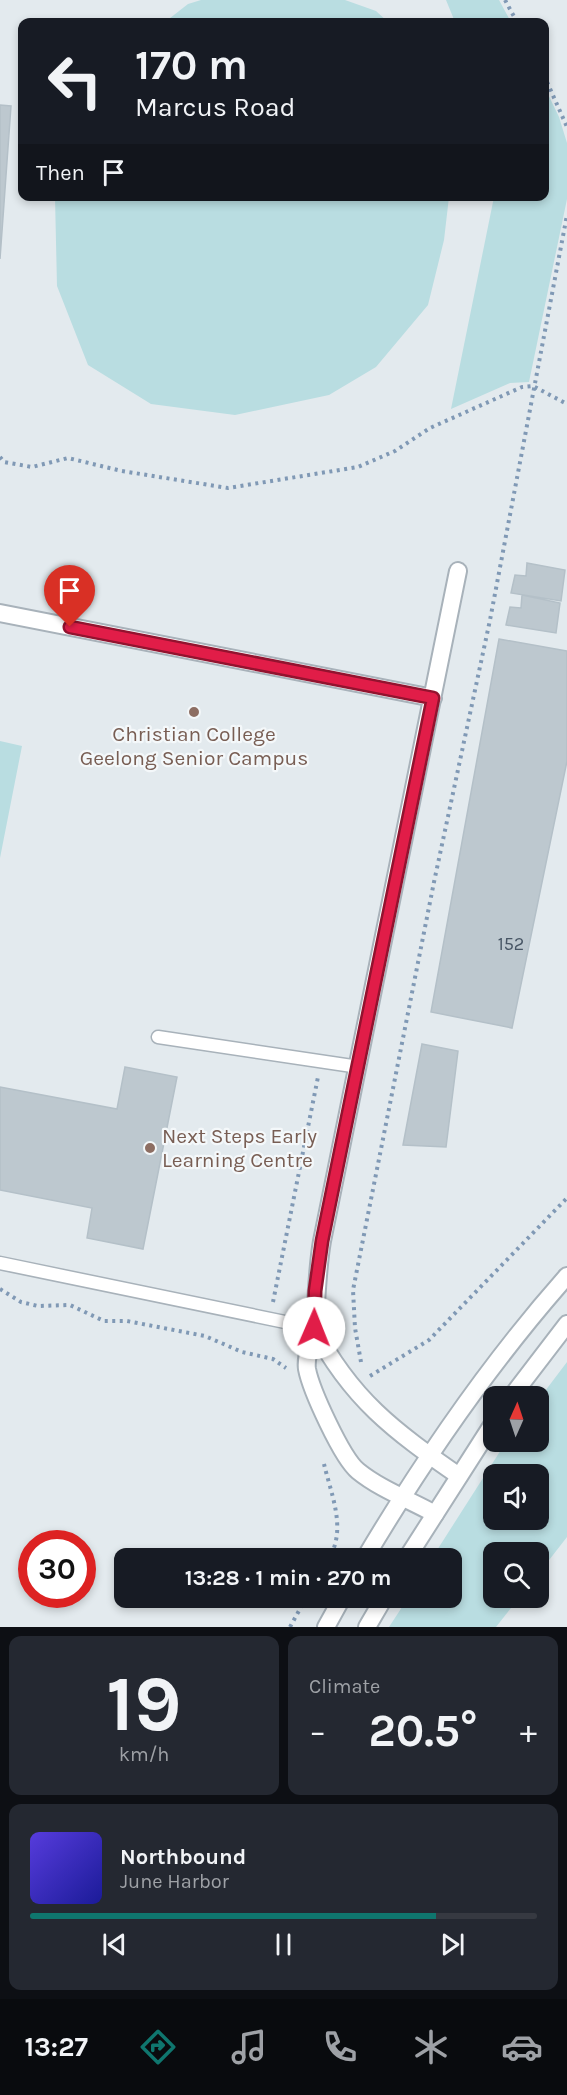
<!DOCTYPE html>
<meta charset="utf-8">
<style>
:root{--surface:#171b24;--page:#242831;--text:#f1f3f6;--muted:#9ea1a6;--line:#363941;--accent:#0f766e}
body{margin:0;font-family:Karla,sans-serif;background:var(--page);color:var(--text);height:100vh;display:flex;flex-direction:column;font-size:22px;white-space:nowrap}
*{box-sizing:border-box;margin:0}
p{font-size:20px;color:var(--muted)}
.icon{flex:none;width:33px;height:33px;fill:none;stroke:currentColor;stroke-width:2;stroke-linecap:round;stroke-linejoin:round}
.map{position:relative;height:1627px;overflow:hidden}
.sheet{display:flex;flex-direction:column;gap:9px;padding:9px;background:#0d0f14;flex:1}
.sheet>*{flex:none}
.guide{position:absolute;left:18px;top:18px;width:531px;height:183px;border-radius:12px;box-shadow:0 3px 9px #0003;background:#171b24;color:var(--text);overflow:hidden}
.needle{width:39px;rotate:3deg}
.fabs{position:absolute;left:483px;top:1386px;display:grid;gap:12px}
.fabs a{display:grid;place-items:center;width:66px;height:66px;border-radius:12px;background:var(--surface);box-shadow:0 3px 9px #0003;font-size:30px}
.speed{position:absolute;left:18px;top:1530px;display:flex;gap:12px;font-size:30px;font-weight:700;text-align:center}
.speed>*{display:grid;place-content:center;width:78px;height:78px;border-radius:50%;background:var(--surface);box-shadow:0 3px 9px #0003;line-height:1}
.speed .limit{border:9px solid #d22;background:#fff;color:#111}
.pin{position:absolute;display:grid;place-items:center;width:51px;height:51px;color:#fff;margin:-62px -26px;border-radius:50% 50% 50% 0;rotate:-45deg;box-shadow:0 0 6px #0007}
.pin .icon{rotate:45deg}
.me{position:absolute;width:66px;margin:-33px;rotate:1deg;stroke-linejoin:round;filter:drop-shadow(0 0 4px #0008)}
.turn{display:flex;align-items:center;gap:21px;height:126px;padding:0 18px;font-size:27px}
.turn .icon{width:78px;height:78px;stroke-width:2.5}
.turn b{display:block;font-size:42px;line-height:51px}
.then{display:flex;align-items:center;height:57px;padding:0 18px;background:#0003;gap:12px;font-size:22px}
.big{font-size:45px;font-weight:700;line-height:1.1}
.sheet .card{flex:1;display:flex;flex-direction:column;justify-content:center;gap:9px;min-width:0;padding:0 21px;border-radius:12px;background:var(--page)}
.sheet .dial{align-items:center;gap:0}
.dial b{font-size:78px;line-height:1}
.song{display:flex;align-items:center;gap:18px}
.cover{width:72px;height:72px;border-radius:9px;background:linear-gradient(135deg,hsl(250 70% 55%),hsl(240 70% 35%))}
.played{height:6px;border-radius:3px;background:linear-gradient(90deg,var(--accent) 80%,var(--line) 80%)}
.keys{display:flex;justify-content:space-around;direction:ltr}
.heat{display:flex;justify-content:space-between;align-items:center;font-size:33px;direction:ltr}
.sheet .tiles{flex:1;display:grid;gap:9px;grid-template-columns:1fr 1fr}
.card:last-child{grid-column:span 2}
.trip{position:absolute;left:114px;top:1548px;width:348px;height:60px;border-radius:12px;background:var(--surface);box-shadow:0 3px 9px #0003;font-weight:700;line-height:60px;text-align:center}
.dock{display:flex;height:96px;justify-content:space-around;align-items:center;background:#090b0e;color:var(--muted)}
.dock .icon{width:42px;height:42px}
.dock .active{color:var(--accent)}
.dock b{font-size:27px;color:var(--text)}
.map>svg:first-child{display:block}
.green{fill:#b9dde1;fill-rule:evenodd}
.building{fill:#bdc8cf;stroke:#b4c0c8;stroke-width:1.5}
.lines{fill:none;stroke-linecap:round;stroke-linejoin:round}
.service-casing{stroke:#a8b2ba;stroke-width:15}
.minor-casing{stroke:#a8b2ba;stroke-width:20}
.tertiary-casing{stroke:#a8b2ba;stroke-width:20}
.path{stroke:#8099b5;stroke-width:4;stroke-dasharray:3 4.5;stroke-linecap:butt}
.service{stroke:#fff;stroke-width:12}
.minor{stroke:#fff;stroke-width:16}
.tertiary{stroke:#fff;stroke-width:16}
.route-casing{stroke:#92132f;stroke-width:15}
.route{stroke:#e11d48;stroke-width:10}
.education-dot{fill:#8d6e63;stroke:#f4f8fa;stroke-width:2}
.labels{text-anchor:middle;dominant-baseline:central;stroke-width:4.5;stroke-linejoin:round;paint-order:stroke}
.number-label{font-size:18px;fill:#475564}
.education-label{font-size:21px;fill:#785e54;stroke:#f4f8fa}
</style>
<div class="map">
<svg width="567" height="1627" viewBox="0 0 567 1627">
<rect width="100%" height="100%" fill="#e3eaee"/>
<path class="green" d="M201 0H345L376 11 388 22H165L188 4Z
M446 0H499L511 22H455Z
M545 88 559 117 567 143V199L529 382 510 383 451 409 494 197 544 196Z
M55 197V196L449 197 444 240 428 305 376 367 329 395 235 415 151 404 88 365 57 286Z
M0 741 22 746 0 858Z
M567 1362V1537L539 1573 538 1552H494V1598H519L496 1627H389L408 1598H452V1558H432L506 1442H538L539 1399ZM538 1474V1520H494V1474Z"/>
<path class="building" d="M0 105 11 106 0 259Z
M527 563 565 570 561 601 511 593 515 575 526 576Z
M522 595 560 603 556 633 506 625 510 607 521 608Z
M499 639 567 651V761L512 1028 431 1012Z
M422 1044 458 1051 446 1147 403 1145Z
M125 1067 177 1077 143 1249 87 1238 92 1208 0 1190V1087L117 1109Z"/>
<g class="lines">
<g class="service-casing">
<path id="service" d="M158 1037 359 1067
M0 1263 314 1328"/>
</g>
<g class="minor-casing">
<path id="minor" d="M0 613 433 698
M314 1328C351 1399 394 1431 459 1476
M435 1514C410 1500 380 1489 358 1471 342 1458 311 1390 307 1369 305 1356 312 1342 314 1328 317 1299 317 1270 322 1241L458 571"/>
</g>
<g class="tertiary-casing">
<path id="tertiary" d="M512 1396 567 1324
M365 1558C424 1459 490 1363 567 1276
M407 1558 494 1422
M326 1627 342 1598
M367 1627 384 1598"/>
</g>
<path class="path" d="M505 0 517 22
M544 75 567 127
M0 457 4 462 32 467 68 458 122 471 228 488 358 467 395 451 430 428 522 387 533 386 567 404
M0 1289 21 1302 38 1306 70 1305 104 1321H127L205 1336 242 1352 273 1359 286 1368
M273 1302 318 1077
M361 1362 355 1328 353 1290 434 882 490 620 567 215
M370 1376 429 1340 567 1198
M324 1464C331 1494 347 1529 329 1558
M290 1627 306 1598"/>
<use href="#service" class="service"/>
<use href="#minor" class="minor"/>
<use href="#tertiary" class="tertiary"/>
</g>
<g class="lines">
<g class="route-casing">
<path id="route" d="M70 627 433 698 322 1241 315 1291 314 1328"/>
</g>
<use href="#route" class="route"/>
</g>
<g class="education-dot">
<circle cx="194" cy="712" r="6"/>
<circle cx="150" cy="1148" r="6"/>
</g>
<g class="labels">
<g class="number-label">
<text x="511" y="944">152</text>
</g>
<g class="education-label">
<text x="194" y="734">Christian College<tspan x="194" dy="24">Geelong Senior Campus</tspan></text>
<text x="162" y="1136" text-anchor="start">Next Steps Early<tspan x="162" dy="24">Learning Centre</tspan></text>
</g>
</g>
</svg>
<div class="fabs">
<a><svg class="needle" viewBox="-14 -14 28 28"><path d="M0-13l5 13h-10z" fill="#e53935"/><path d="M0 13l5-13h-10z" fill="#9ea1a6"/></svg></a>
<a><svg class="icon" aria-label="sound" viewBox="0 0 24 24"><path d="M4 9h4l5-4v14l-5-4H4zM17 9q2 3 0 6"/></svg></a>
<a><svg class="icon" aria-label="search" viewBox="0 0 24 24"><circle cx="10" cy="10" r="6"/><path d="M15 15l6 6"/></svg></a>
</div>
<div class="speed"><div class="limit">30</div></div>
<div class="pin" style="left:70px;top:627px;background:#d93025"><svg class="icon" aria-label="arrive" viewBox="0 0 24 24"><path d="M6 21V4h12l-3 4 3 4H6"/></svg></div>
<svg class="me" style="left:314px;top:1328px" viewBox="-20 -20 40 40"><circle r="19" fill="#fff"/><path d="M0-13L10 11 0 6-10 11z" fill="#e11d48"/></svg>
<div class="trip">13:28 · 1 min · 270 m</div>
<div class="guide">
<div class="turn"><svg class="icon" aria-label="left" viewBox="0 0 24 24"><path d="M17 20v-9H6M10 6l-5 5 5 5"/></svg><div><b>170 m</b>Marcus Road</div></div>
<div class="then">Then<svg class="icon" aria-label="arrive" viewBox="0 0 24 24"><path d="M6 21V4h12l-3 4 3 4H6"/></svg></div>
</div>
</div>
<section class="sheet">
<div class="tiles">
<div class="card dial"><b>19</b><p>km/h</p></div>
<div class="card"><p>Climate</p>
<div class="heat"><a>−</a><b class="big">20.5°</b><a>+</a></div>
</div>
<div class="card">
<div class="song"><i class="cover"></i><div><b>Northbound</b><p>June Harbor</p></div></div>
<div class="played"></div>
<div class="keys"><svg class="icon" aria-label="previous" viewBox="0 0 24 24"><path d="M18 5L8 12l10 7zM5 5v14"/></svg><svg class="icon" aria-label="pause" viewBox="0 0 24 24"><path d="M8 5v14M16 5v14"/></svg><svg class="icon" aria-label="next" viewBox="0 0 24 24"><path d="M6 5l10 7-10 7zM19 5v14"/></svg></div>
</div>
</div>
</section>
<nav class="dock">
<b>13:27</b>
<svg class="icon active" aria-label="directions" viewBox="0 0 24 24"><path d="M12 3l9 9-9 9-9-9zM9 14v-3h6M13 9l2 2-2 2"/></svg>
<svg class="icon" aria-label="music" viewBox="0 0 24 24"><path d="M9 18V5l10-2v13"/><circle cx="6" cy="18" r="3"/><circle cx="16" cy="16" r="3"/></svg>
<svg class="icon" aria-label="phone" viewBox="0 0 24 24"><path d="M5 4h4l2 5-3 2q2 4 5 5l2-3 5 2v4C11 20 4 13 5 4z"/></svg>
<svg class="icon" aria-label="climate" viewBox="0 0 24 24"><path d="M12 3v18M4 7l16 10M4 17L20 7"/></svg>
<svg class="icon" aria-label="car" viewBox="0 0 24 24"><path d="M5 17H2v-5l4-1 3-4h7l3 4 3 1v5h-3M9 17h6M6 11h13"/><circle cx="7" cy="17" r="2"/><circle cx="17" cy="17" r="2"/></svg>
</nav>
